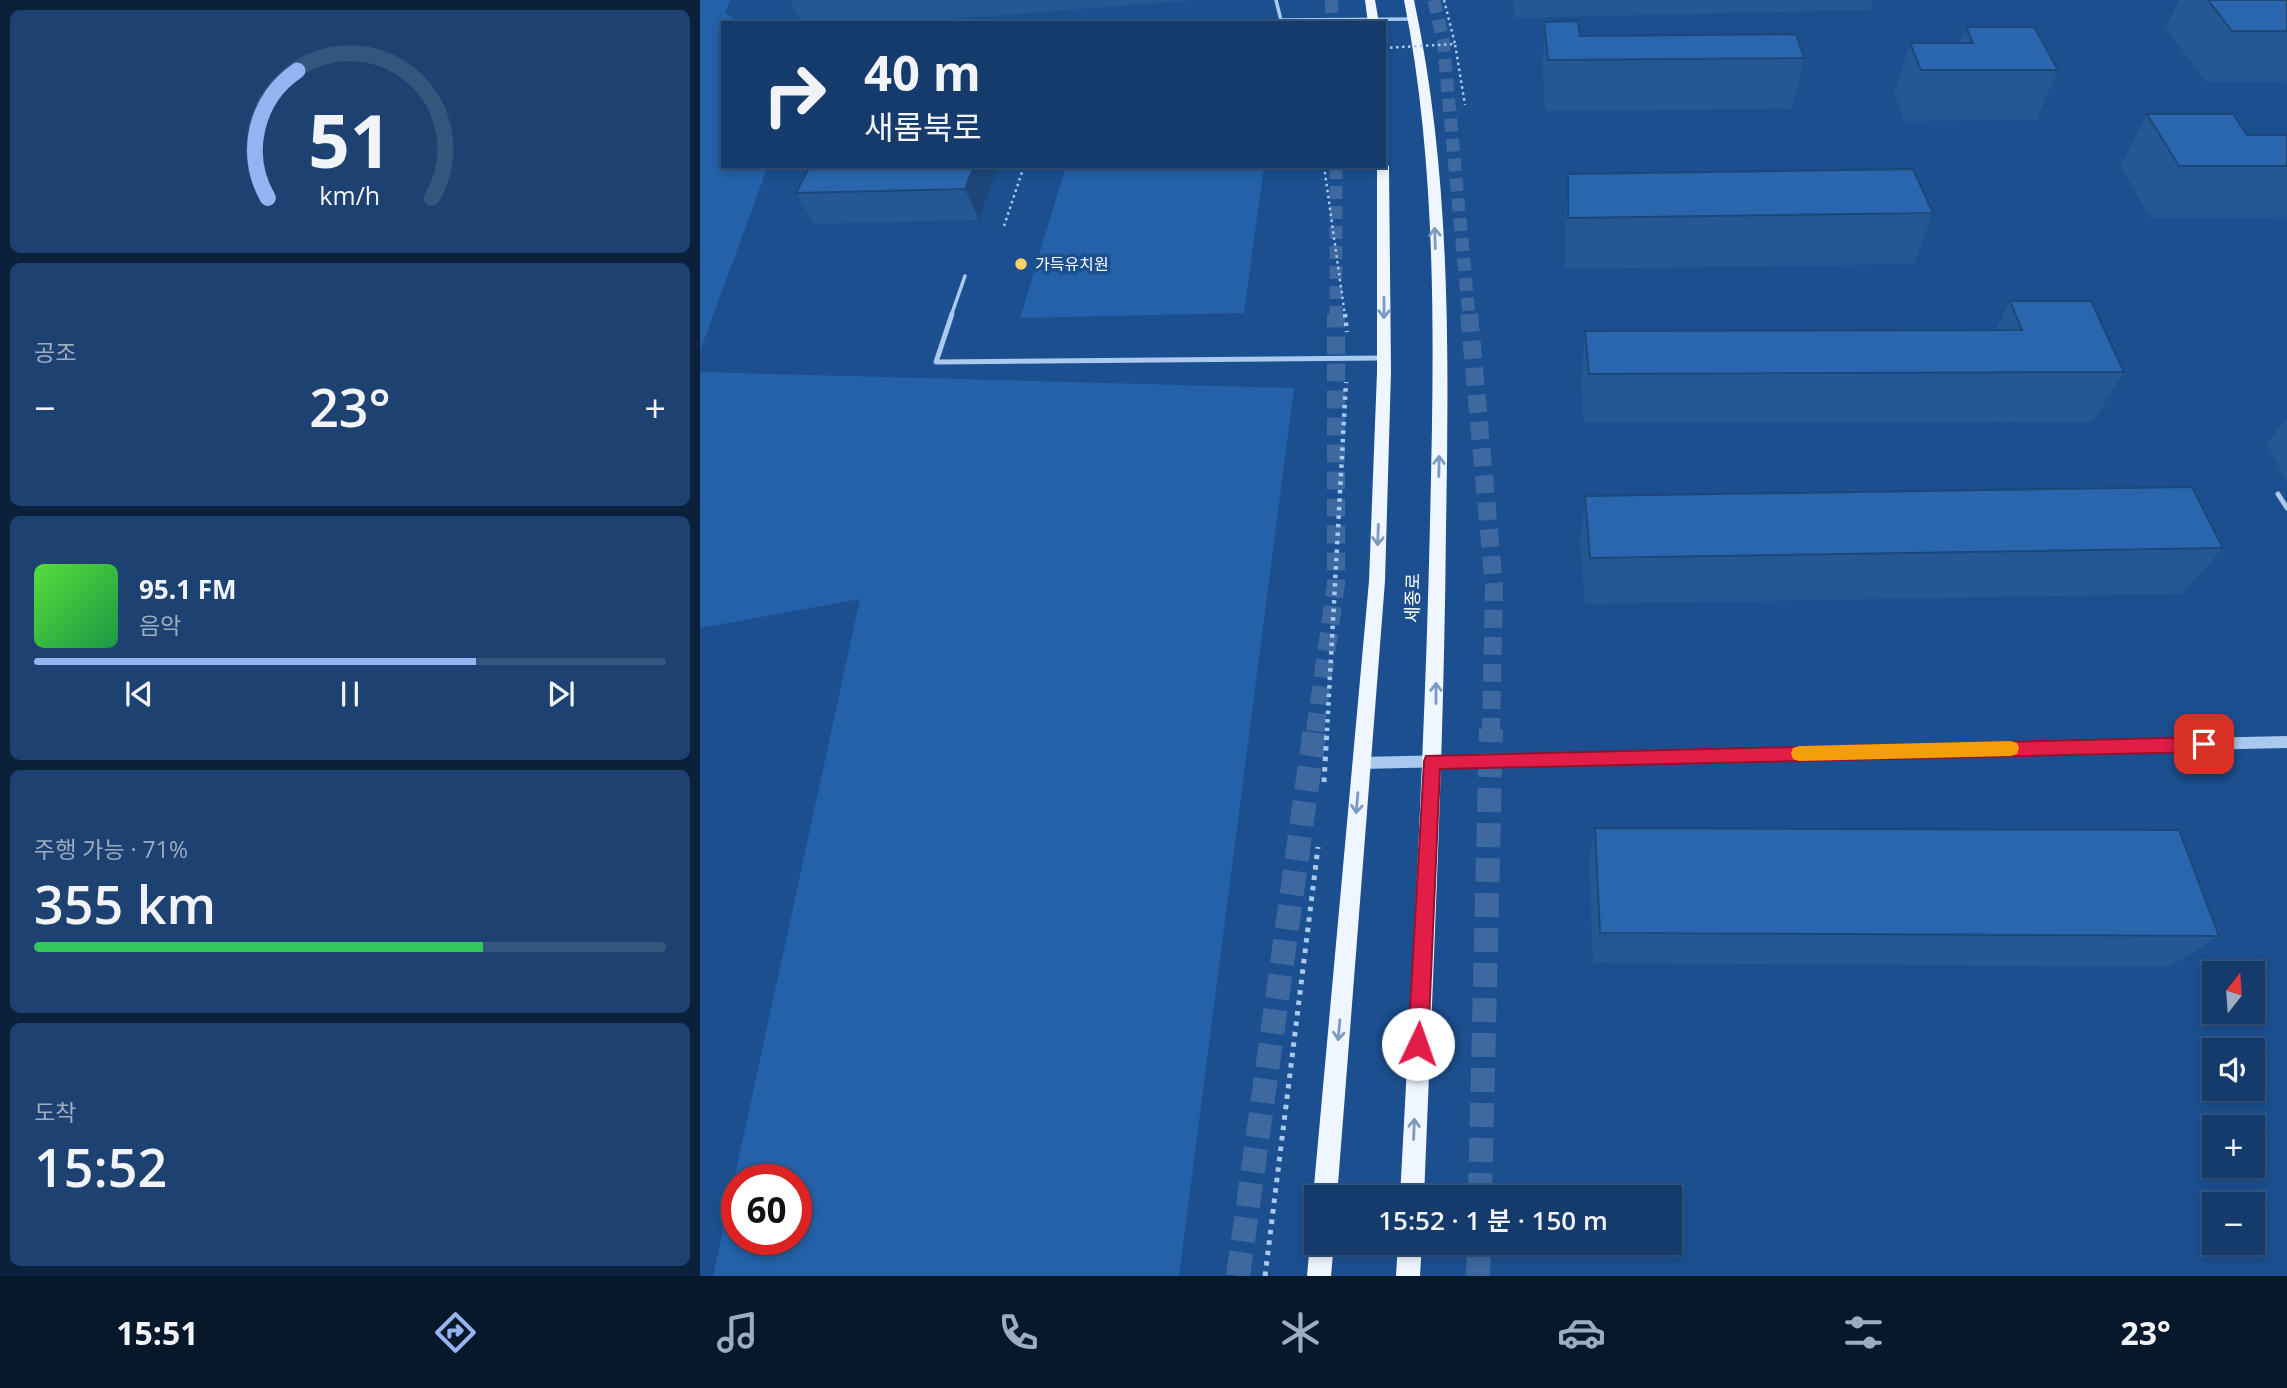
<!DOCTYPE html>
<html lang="ko">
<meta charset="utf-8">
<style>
:root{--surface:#143b6b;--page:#1d4271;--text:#f1f3f6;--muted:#9dadc1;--line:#33557e;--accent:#95b2f1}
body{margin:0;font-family:"Open Sans","Noto Sans KR",sans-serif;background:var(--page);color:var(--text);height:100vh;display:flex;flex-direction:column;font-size:26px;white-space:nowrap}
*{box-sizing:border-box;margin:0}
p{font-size:23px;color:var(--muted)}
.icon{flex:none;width:38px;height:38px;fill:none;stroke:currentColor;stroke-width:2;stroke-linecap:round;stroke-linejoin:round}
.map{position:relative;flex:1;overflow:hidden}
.details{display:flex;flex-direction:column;gap:10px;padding:10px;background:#0b203b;width:700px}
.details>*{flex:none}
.top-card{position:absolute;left:21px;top:21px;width:665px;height:147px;border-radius:0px;box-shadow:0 4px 10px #0003,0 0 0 2px var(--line);background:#143b6b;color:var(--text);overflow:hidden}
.needle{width:46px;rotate:17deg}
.tools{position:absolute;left:1502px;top:961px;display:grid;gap:14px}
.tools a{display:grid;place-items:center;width:63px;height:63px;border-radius:0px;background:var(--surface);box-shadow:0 4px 10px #0003,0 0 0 2px var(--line);font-size:35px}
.speed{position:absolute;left:21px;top:1164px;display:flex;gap:14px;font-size:35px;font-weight:700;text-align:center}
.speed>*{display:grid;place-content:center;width:91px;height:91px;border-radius:50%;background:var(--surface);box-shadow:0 4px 10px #0003,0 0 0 2px var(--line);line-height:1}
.speed .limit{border:10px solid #d22;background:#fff;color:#111}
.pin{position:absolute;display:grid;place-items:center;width:60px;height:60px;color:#fff;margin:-30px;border-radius:14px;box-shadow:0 4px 10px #0006}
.me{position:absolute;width:77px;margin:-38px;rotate:3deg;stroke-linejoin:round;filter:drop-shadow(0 0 5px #0008)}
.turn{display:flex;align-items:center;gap:24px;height:147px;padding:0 28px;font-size:32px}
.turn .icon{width:91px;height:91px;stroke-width:2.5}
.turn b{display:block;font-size:49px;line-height:60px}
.big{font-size:52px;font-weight:600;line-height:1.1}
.details .card{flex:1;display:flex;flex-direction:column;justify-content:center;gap:10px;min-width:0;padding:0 24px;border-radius:10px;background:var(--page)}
.details .dial{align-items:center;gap:0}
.dial svg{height:182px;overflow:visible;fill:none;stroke:var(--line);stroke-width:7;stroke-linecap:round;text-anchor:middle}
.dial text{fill:var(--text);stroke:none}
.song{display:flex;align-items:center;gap:21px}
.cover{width:84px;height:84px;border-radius:10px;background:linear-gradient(135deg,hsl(110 70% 55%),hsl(140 70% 35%))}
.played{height:7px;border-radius:4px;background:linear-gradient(90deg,var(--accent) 70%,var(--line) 70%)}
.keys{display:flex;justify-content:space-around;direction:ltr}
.heat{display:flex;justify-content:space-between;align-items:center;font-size:38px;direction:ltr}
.charge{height:10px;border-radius:5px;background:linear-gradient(90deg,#34c759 71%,var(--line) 0)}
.trip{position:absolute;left:604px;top:1185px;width:378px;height:70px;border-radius:0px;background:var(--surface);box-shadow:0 4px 10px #0003,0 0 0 2px var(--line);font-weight:600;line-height:70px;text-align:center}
.tabs{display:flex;height:112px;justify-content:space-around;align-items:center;background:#08182b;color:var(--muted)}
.tabs .icon{width:49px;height:49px}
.tabs .active{color:var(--accent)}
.tabs b{font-size:32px;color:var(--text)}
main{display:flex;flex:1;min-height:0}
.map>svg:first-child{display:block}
.green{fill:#2461a8;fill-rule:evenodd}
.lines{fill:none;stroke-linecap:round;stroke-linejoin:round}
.trunk-tunnel-far2{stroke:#3d69a0;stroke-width:13;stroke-dasharray:13 7;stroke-linecap:butt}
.trunk-tunnel-far1{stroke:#3d69a0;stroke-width:18;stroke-dasharray:18 9;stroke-linecap:butt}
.trunk-tunnel{stroke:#3d69a0;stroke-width:24;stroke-dasharray:24 11;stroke-linecap:butt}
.path-far2{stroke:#a9c9ee;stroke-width:2.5;stroke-dasharray:2.5 3.5;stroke-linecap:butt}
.path-far1{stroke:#a9c9ee;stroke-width:4.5;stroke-dasharray:3.5 5;stroke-linecap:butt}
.path{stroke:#a9c9ee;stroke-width:5;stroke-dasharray:4.5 6;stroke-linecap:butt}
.service-far1{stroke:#a9c9ee;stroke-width:3.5}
.service{stroke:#a9c9ee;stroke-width:5}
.tertiary{fill:#a9c9ee;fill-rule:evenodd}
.primary{fill:#f0f6ff;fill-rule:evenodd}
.path-bridge{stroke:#a9c9ee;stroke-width:2.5;stroke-dasharray:2.5 3.5;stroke-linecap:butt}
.wall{fill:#245895}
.shaded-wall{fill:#1d4779}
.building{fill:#2a66ad;stroke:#1d4779;stroke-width:2}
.oneway{stroke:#7b9ac1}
.route{fill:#e11d48;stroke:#92132f;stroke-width:2}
.slow{fill:#f59e0b}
.poi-dot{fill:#ffd166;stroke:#1b4f8f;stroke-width:2.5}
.labels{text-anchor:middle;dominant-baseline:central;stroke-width:7;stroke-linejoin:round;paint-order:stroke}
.far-poi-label{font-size:16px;fill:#fff;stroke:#1b4f8f;text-anchor:start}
.street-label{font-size:18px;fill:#fff;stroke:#1b4f8f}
</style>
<main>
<section class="details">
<div class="card dial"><svg viewBox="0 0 100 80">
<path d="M14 69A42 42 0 1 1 86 69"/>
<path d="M14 69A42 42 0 0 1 27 13" stroke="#95b2f1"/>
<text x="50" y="56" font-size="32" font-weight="700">51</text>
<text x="50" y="72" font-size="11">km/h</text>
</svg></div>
<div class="card"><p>공조</p>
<div class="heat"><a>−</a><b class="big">23°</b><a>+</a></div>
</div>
<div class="card">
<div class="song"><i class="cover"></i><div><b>95.1 FM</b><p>음악</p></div></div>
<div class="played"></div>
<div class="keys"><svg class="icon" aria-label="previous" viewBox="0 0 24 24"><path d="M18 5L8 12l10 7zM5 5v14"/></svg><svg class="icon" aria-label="pause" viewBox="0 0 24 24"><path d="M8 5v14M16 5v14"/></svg><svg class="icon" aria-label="next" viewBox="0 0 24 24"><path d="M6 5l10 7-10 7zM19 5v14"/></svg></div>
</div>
<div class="card"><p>주행 가능 · 71%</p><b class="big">355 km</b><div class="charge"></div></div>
<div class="card"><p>도착</p><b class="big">15:52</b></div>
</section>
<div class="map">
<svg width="1587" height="1276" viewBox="0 0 1587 1276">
<rect width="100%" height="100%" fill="#1b4f8f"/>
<path class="green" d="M0 0H31L25 12 40 23H23V166H68L0 351Z
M366 166H564L544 313 320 318Z
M0 372 594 388 479 1276H13L160 599 0 628ZM37 1180H96V1239H37Z"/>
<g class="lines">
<path class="trunk-tunnel-far2" d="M631 0 633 23
M734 0 743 40 769 316
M636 166V316"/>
<path class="trunk-tunnel-far1" d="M769 314 794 586 791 731
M615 731 636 584V314"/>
<path class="trunk-tunnel" d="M780 1197 791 729
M538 1276 615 729
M778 1276 779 1242"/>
<path class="path-far2" d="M744 0 755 44
M624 166 645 316
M304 226 324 166"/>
<path class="path-far1" d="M645 314 647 332
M627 731 646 382"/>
<path class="path" d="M624 782 627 729
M565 1276 618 847"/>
<path class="service-far1" d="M576 0 581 20 714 19
M251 316 265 276"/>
<path class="service" d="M252 314 236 362 681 358
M1578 494 1587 508"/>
<path class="tertiary" d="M1587 736V748L661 769 656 767 654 763 656 759 661 757Z"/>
<path class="primary" d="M665 0H675L679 23H668Z
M704 0H714C751 173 749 352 746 528 744 751 733 974 724 1197H700C712 972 725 748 730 523 734 349 738 171 704 0Z
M684 163 689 166 691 372 685 581 637 1197H616V1204L613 1197 669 581 677 372V166H684Z
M616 1233V1242H634L631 1276H607L610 1242Z
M698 1242H722L720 1276H696Z"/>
<path class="path-bridge" d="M684 48 755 44 765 105"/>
</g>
<path class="wall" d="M90 0H496L200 23H101Z
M813 0H1173L1170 10 815 18Z
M1479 0H1587V81L1505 82 1466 27Z
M844 22 880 36 1104 58 1092 109 845 111 843 72Z
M1266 27 1358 70 1336 120 1205 121 1194 94 1210 43H1260Z
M1447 114 1547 135H1587V217L1450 218 1421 166Z
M110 166H298L279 220 114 224 96 193Z
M868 174 1233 213 1214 264 865 269V225Z
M1310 301 1424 372 1393 422 884 423 881 381 885 331 1296 330Z
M1587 419V483L1567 443Z
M885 496 1523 548 1482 594 885 604 880 543Z
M895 828 1519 936 1469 967 893 963 889 863Z"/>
<path class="shaded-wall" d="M274 166H298L279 220 265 189Z"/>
<path class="building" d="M1508 0H1587V31H1532Z
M878 21 880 36 1096 34 1104 58 848 60 844 22Z
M1266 27H1334L1358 70H1221L1210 43H1273Z
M1447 114H1533L1547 135H1587V166H1479Z
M110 166H274L265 189 96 193Z
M1213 169 1233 213 868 218V174Z
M1310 301H1391L1424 372 889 374 885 331 1322 330Z
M1492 487 1523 548 890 558 885 496Z
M895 828 1479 830 1519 936 900 933Z"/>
<defs><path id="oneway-shaft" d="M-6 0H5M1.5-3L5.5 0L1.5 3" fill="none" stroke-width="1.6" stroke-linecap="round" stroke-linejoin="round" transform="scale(1.75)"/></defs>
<g class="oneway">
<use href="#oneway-shaft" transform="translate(735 238) rotate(-92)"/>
<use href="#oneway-shaft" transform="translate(684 308) rotate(90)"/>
<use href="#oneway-shaft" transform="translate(739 466) rotate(-89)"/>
<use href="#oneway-shaft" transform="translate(678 535) rotate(92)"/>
<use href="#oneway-shaft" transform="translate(736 693) rotate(-90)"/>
<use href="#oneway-shaft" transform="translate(657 803) rotate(95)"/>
<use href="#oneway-shaft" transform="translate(639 1030) rotate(95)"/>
<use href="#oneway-shaft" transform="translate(714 1129) rotate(-88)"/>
</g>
<path class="route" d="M1504 737 1510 739 1513 744 1510 750 1504 752 740 769 728 1044 725 1051 718 1054 711 1051 708 1044 724 761 726 756Z"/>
<path class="slow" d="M1311 741 1317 743 1319 748 1317 754 1311 756 1099 761 1093 759 1091 753 1093 748 1099 746Z"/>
<circle class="poi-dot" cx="321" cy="264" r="7"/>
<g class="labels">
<g class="far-poi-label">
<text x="335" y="264">가득유치원</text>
</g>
<g class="street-label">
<text transform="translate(712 598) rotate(-89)">세종로</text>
</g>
</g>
</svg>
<div class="tools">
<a><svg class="needle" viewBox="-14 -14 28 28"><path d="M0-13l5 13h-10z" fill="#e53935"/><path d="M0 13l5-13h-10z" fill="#9dadc1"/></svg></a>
<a><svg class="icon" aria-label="sound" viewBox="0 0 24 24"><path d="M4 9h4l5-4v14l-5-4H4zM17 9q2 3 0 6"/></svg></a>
<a>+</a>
<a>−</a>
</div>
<div class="speed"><div class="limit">60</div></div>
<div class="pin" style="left:1504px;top:744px;background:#d93025"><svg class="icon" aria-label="arrive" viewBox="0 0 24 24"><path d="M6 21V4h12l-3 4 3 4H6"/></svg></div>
<svg class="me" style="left:718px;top:1044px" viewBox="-20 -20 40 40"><circle r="19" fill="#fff"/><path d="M0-13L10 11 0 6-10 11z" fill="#e11d48"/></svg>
<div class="trip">15:52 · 1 분 · 150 m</div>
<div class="top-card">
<div class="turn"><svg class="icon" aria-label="right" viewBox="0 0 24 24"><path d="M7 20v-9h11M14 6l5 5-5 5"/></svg><div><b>40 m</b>새롬북로</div></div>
</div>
</div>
</main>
<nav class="tabs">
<b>15:51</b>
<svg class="icon active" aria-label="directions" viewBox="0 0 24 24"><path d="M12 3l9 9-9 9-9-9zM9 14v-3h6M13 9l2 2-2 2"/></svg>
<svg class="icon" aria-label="music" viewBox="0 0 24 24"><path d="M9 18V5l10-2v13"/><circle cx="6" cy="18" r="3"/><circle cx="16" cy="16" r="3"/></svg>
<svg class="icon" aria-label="phone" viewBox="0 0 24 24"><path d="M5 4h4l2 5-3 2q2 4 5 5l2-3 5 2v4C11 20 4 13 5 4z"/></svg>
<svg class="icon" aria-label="climate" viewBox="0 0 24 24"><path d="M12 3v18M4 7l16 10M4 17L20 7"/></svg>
<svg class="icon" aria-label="car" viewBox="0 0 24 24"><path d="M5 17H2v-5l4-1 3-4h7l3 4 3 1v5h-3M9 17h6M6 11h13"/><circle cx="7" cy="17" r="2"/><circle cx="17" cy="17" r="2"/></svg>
<svg class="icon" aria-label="filters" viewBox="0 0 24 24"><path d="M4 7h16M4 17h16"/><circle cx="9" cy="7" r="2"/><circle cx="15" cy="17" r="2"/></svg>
<b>23°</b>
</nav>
